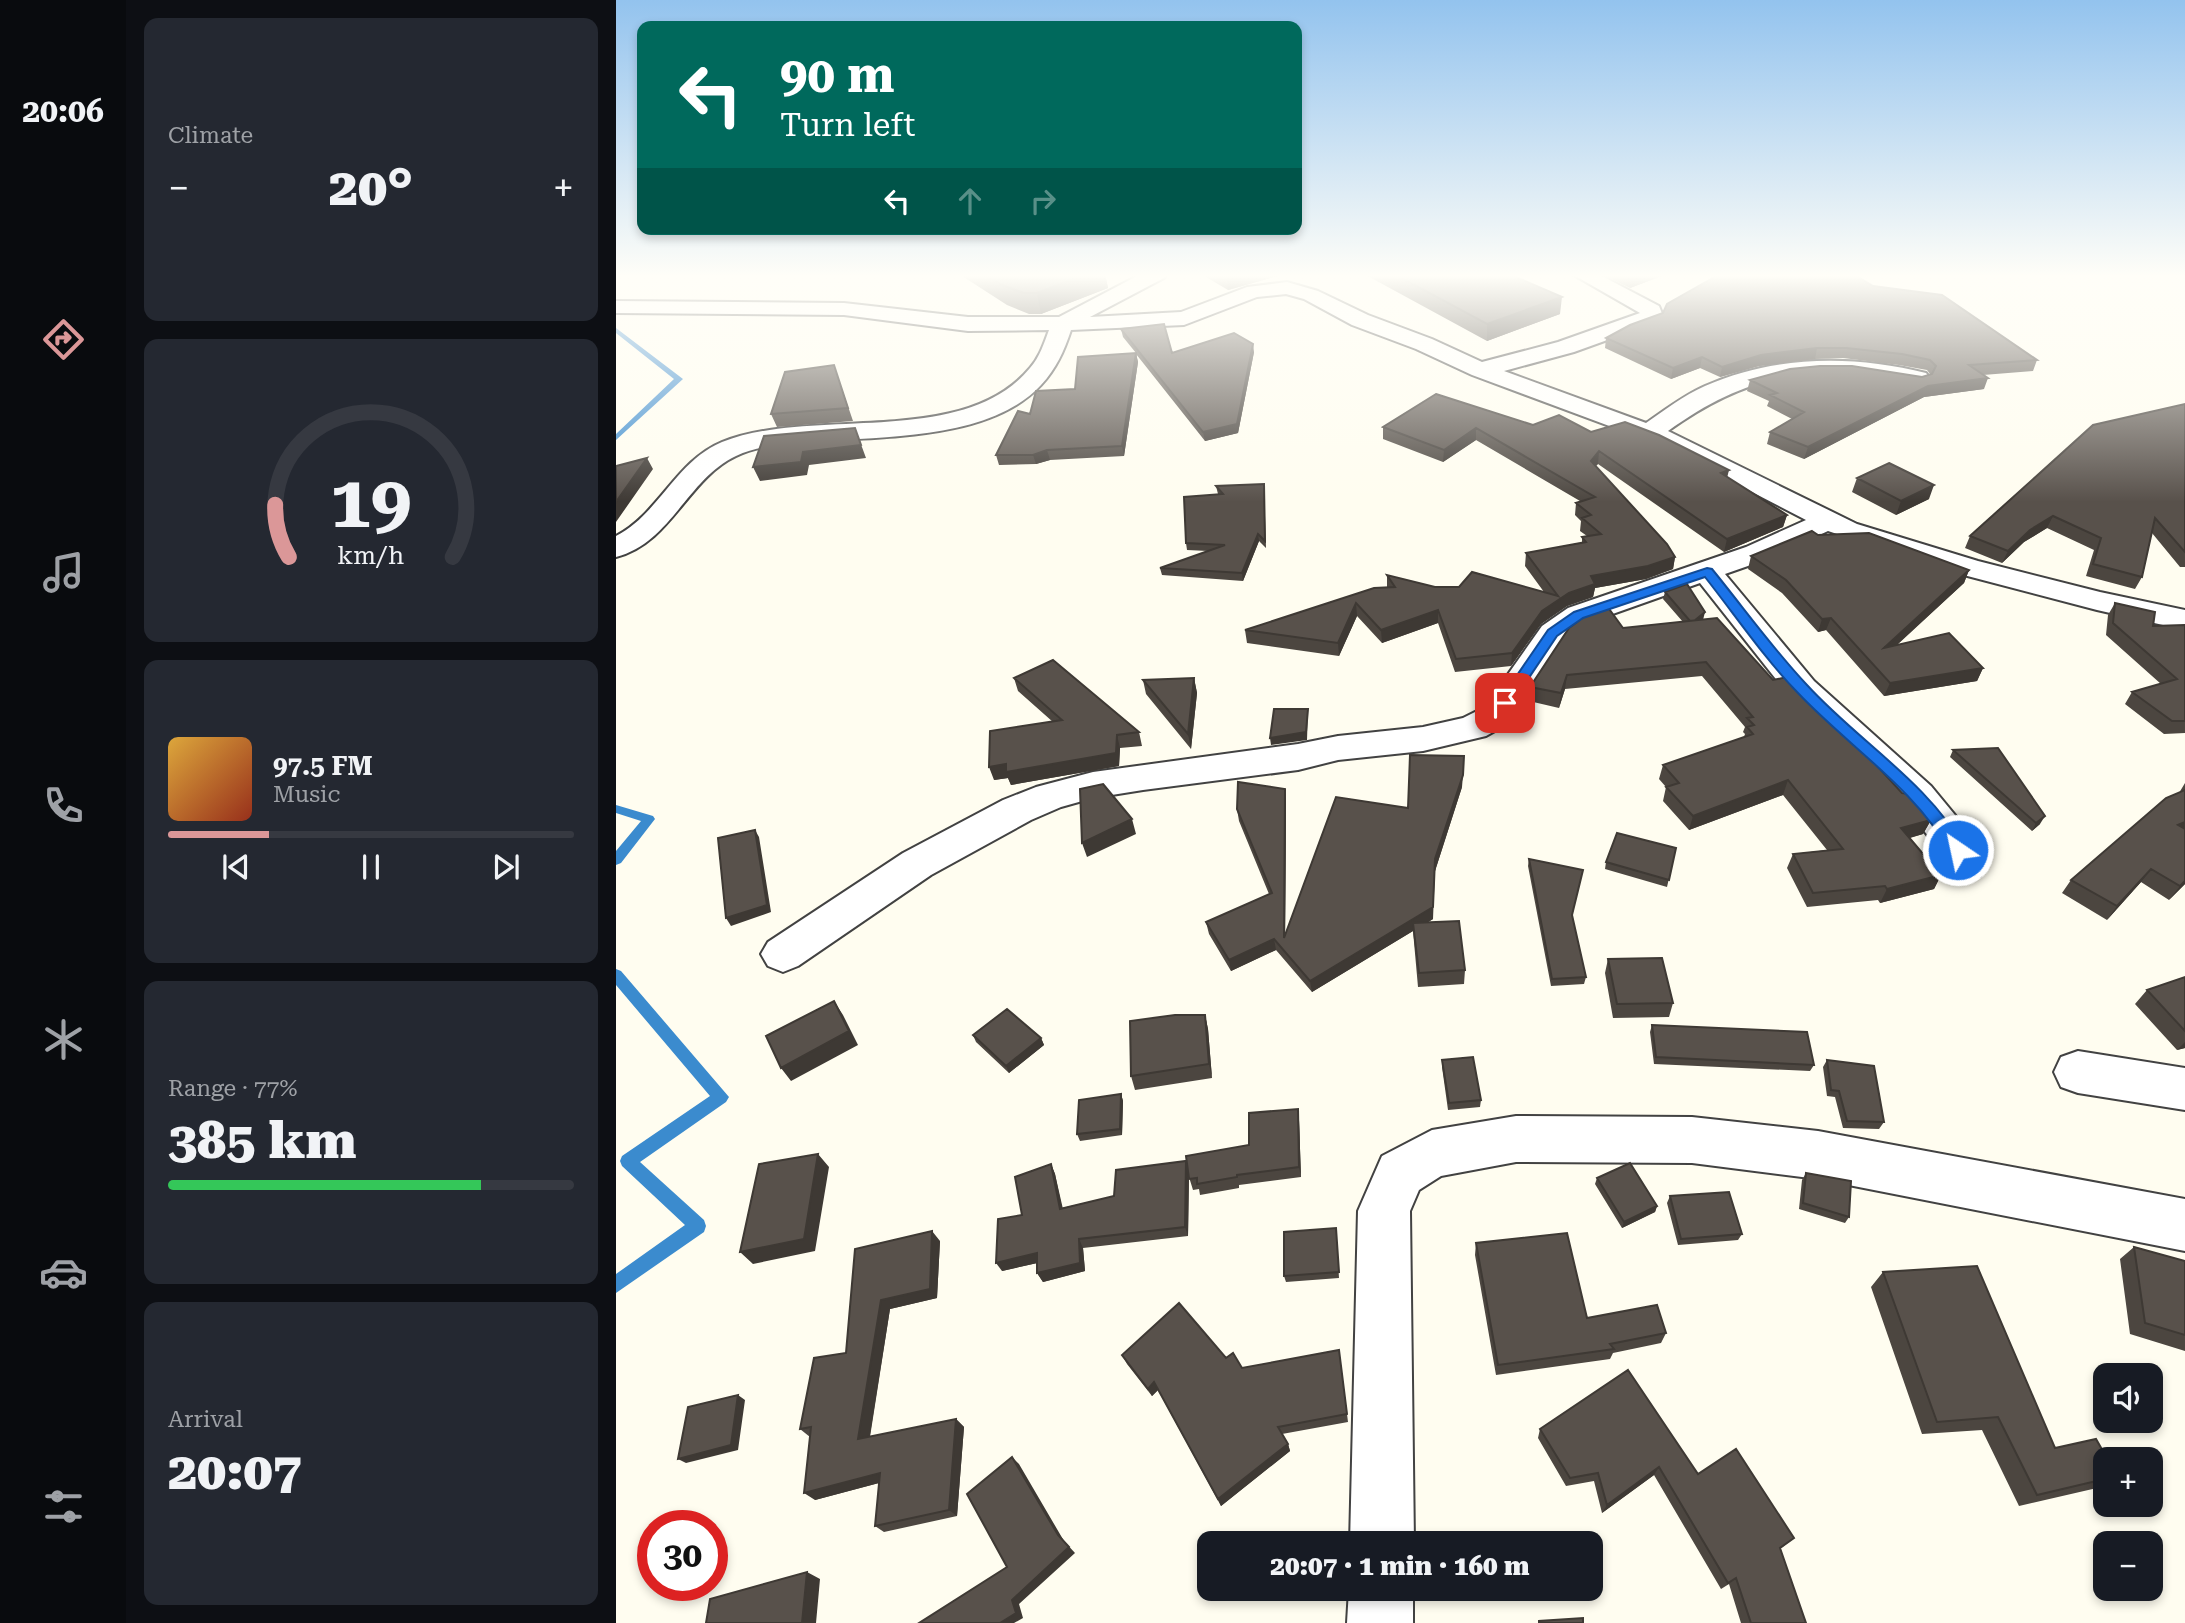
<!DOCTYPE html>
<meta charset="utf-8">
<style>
:root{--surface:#171b24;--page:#242831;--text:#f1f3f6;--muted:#9ea1a6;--line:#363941;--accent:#db9798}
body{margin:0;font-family:"Roboto Serif",serif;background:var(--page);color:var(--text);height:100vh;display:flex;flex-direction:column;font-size:26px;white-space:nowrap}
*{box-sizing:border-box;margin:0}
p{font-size:23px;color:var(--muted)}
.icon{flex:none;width:38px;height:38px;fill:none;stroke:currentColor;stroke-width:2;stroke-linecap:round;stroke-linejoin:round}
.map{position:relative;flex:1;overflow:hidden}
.panel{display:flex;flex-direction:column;gap:18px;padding:18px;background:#0d0f14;width:490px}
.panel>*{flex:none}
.guide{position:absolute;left:21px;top:21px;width:665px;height:214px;border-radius:14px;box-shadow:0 4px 10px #0003;background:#00695c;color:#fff;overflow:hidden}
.controls{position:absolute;left:1477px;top:1363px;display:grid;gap:14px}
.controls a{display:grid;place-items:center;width:70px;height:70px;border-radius:14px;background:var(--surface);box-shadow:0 4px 10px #0003;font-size:35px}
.speed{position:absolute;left:21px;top:1510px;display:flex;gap:14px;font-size:35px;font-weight:700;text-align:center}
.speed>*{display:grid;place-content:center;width:91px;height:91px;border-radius:50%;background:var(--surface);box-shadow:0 4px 10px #0003;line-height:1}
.speed .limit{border:10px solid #d22;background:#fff;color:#111}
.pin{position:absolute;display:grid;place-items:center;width:60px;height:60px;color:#fff;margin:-30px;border-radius:14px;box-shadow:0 4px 10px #0006}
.me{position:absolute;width:77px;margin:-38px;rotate:326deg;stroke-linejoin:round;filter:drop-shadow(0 0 5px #0008)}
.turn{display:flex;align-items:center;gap:24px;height:147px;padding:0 28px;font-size:32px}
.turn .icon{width:91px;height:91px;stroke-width:2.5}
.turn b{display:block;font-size:49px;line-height:60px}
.lanes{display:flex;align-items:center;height:66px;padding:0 28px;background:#0003;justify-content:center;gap:35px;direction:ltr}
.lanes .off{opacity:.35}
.big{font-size:52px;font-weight:800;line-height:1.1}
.panel .tile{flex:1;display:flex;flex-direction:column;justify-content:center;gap:10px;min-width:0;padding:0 24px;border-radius:14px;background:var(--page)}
.panel .dial{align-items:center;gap:0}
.dial svg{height:182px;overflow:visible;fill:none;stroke:var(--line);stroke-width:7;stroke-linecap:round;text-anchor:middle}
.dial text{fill:var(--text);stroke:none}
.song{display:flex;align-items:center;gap:21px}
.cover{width:84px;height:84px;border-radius:10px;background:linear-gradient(135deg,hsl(40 70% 55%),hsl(10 70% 35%))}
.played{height:7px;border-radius:4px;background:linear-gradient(90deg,var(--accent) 25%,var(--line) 25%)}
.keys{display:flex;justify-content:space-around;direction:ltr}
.heat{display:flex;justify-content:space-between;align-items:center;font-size:38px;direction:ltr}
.charge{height:10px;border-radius:5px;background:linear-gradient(90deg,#34c759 77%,var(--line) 0)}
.trip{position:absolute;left:581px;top:1531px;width:406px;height:70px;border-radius:14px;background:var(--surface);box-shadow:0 4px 10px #0003;font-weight:800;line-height:70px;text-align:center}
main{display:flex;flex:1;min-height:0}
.dock{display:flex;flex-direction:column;width:126px;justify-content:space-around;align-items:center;background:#090b0e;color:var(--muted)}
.dock .icon{width:49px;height:49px}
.dock .current{color:var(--accent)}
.dock b{font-size:32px;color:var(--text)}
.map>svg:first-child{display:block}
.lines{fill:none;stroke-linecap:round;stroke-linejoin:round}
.stream{fill:#3b8bce;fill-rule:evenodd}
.minor-casing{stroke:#424242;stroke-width:4}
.minor{fill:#fff;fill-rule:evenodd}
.wall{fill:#4c4640}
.shaded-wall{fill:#3e3934}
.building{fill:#58514b;stroke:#3e3934;stroke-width:2}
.route{fill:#1a73e8;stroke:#114b97;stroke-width:2}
</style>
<main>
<nav class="dock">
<b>20:06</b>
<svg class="icon current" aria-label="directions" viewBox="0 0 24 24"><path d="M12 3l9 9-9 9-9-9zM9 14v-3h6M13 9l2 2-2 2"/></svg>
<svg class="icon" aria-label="music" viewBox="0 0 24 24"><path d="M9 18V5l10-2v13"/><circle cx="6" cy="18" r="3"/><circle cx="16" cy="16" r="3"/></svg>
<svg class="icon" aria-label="phone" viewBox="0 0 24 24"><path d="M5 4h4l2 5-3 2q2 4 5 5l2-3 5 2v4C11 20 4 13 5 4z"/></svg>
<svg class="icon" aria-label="climate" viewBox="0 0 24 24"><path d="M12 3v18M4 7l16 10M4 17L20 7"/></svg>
<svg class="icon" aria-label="car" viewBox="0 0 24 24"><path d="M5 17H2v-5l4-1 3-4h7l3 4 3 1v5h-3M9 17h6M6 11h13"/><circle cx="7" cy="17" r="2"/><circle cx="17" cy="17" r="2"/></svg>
<svg class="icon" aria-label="filters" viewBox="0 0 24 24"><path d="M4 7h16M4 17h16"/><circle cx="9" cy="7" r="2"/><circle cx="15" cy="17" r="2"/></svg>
</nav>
<section class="panel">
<div class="tile"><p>Climate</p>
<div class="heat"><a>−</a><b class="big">20°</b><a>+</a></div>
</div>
<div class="tile dial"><svg viewBox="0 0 100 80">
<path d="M14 69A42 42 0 1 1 86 69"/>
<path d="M14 69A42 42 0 0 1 8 46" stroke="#db9798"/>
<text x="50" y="56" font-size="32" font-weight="700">19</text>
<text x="50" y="72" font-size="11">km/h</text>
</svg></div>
<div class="tile">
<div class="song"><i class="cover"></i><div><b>97.5 FM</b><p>Music</p></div></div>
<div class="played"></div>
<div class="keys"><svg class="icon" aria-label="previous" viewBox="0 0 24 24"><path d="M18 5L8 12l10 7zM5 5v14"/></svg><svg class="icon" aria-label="pause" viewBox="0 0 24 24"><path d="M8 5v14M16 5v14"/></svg><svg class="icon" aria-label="next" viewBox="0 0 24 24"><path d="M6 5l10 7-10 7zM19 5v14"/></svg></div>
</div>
<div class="tile"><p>Range · 77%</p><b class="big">385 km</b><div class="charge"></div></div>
<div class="tile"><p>Arrival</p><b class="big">20:07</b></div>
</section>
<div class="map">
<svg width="1569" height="1623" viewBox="0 0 1569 1623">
<rect width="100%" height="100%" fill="#fffdf0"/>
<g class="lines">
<path class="stream" d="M0 328 67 379 0 440V434L58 379 0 333Z
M0 805 37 816 39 819 5 863 0 865V851L25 821 0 813Z
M0 969 5 971 113 1097 110 1102 24 1162 88 1220 90 1226 88 1232 0 1293V1274L69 1225 6 1166 4 1161 6 1156 94 1096 0 985Z"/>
<g class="minor-casing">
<path id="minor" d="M525 274H551L548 278 474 317 565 312 631 287 671 282 702 291 752 315 816 339 866 362 942 342 1024 313 956 274H982L1043 306 1047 316 1044 321 958 352 888 371 1030 423C1049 410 1068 395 1089 386 1160 355 1237 355 1310 373L1314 378 1310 383 1302 385C1202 363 1136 370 1052 431L1241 524 1362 561 1484 592 1569 610V630L1481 610 1340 573 1212 531 1152 559 1109 574 1198 681 1315 786 1348 826 1370 865 1364 876 1350 880 1336 876 1319 845 1289 806 1174 697 1084 583 974 622 949 640 893 723 870 736 807 751 722 760 682 770 527 790 477 798 445 807 415 820 315 875 182 966 167 972 152 966 145 954 152 942 287 853 387 800 420 787 477 772 682 744 722 736 807 727 847 718 869 707 926 626 952 608 1130 547 1190 520 1047 446 856 375 800 349 736 325 688 299 670 294 641 297 568 325 455 330C448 351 440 369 425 385 373 441 263 436 192 442 168 445 142 445 120 456 71 479 55 543 0 557V536C43 514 60 461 106 442 196 406 347 449 414 368 424 357 428 343 433 330L352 331 228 315 0 313V301L228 303 352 317H443Z
M1462 1051 1569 1068V1110L1462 1093 1445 1087 1438 1072 1445 1057Z
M900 1116 1076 1117 1202 1131 1569 1199V1251L1202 1179 1076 1163 900 1162 825 1176 803 1190 794 1211 798 1544H734L742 1211 766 1156 816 1130Z
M733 1589H797V1623H731Z"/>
</g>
<use href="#minor" class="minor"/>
</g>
<path class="wall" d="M343 274H489L492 288 425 314H413L391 305Z
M585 274H668L612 290Z
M748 274H893L944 314 871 341Z
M985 274H1051L1014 288Z
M1257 286 1421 360 1417 371 1367 375 1368 389 1308 397 1188 459 1151 444 1154 432 1176 419 1151 406 1153 401 1131 391 1134 380 1306 377 1314 374 1311 370 1283 365 1227 358 1199 359 1143 366 1104 377 1084 368 1055 379 989 348 990 338Z
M505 329 556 353 638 352 622 433 589 441 520 354 522 362 508 456 434 460 420 464 383 465 380 455 414 414 459 389 520 353 507 337Z
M218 365 237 421 161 427 155 414Z
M1569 404V567H1564L1536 533 1526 577 1519 589 1470 576 1478 550 1431 528 1408 542 1386 563 1349 548 1354 536Z
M917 425 975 432 1111 477 1171 515 1167 527 1108 552 982 464 979 466 1059 557 1057 569 1030 579 979 588 977 597 951 606 925 624 895 666 839 672 822 623 766 643 741 616 723 656 631 643 629 630 771 588V575L819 587 928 592 909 566 910 553 966 543V537L971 536 964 531 965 521 959 515 960 503 964 501 860 440 827 462 767 439V427Z
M1241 478 1313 499 1280 515 1236 492Z
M648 484 650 548 643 541 627 581 546 575 544 568 592 551 571 550 570 543 602 494 600 486Z
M1202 535 1353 570 1348 583 1280 646 1367 668 1361 681 1268 696 1210 630 1202 632 1166 593 1132 569 1135 556Z
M1049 592 1087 620 1286 793 1315 820 1307 834 1294 838 1325 875 1318 889 1264 903 1262 900 1191 907 1171 868 1177 854 1211 850 1167 795 1073 830 1047 801 1050 787 1043 779 1047 765 1128 737 1129 734 1127 732 1129 727 1086 676 949 689 943 708 913 701 914 687 1007 628 1067 622 1047 599Z
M1499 603 1537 626 1569 625V733L1548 734 1509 704 1516 692 1545 684 1490 635 1492 615Z
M398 678 523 732 526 746 504 748 503 766 395 785 392 778 378 780 437 722 402 691Z
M578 678 581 693 575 749 530 694 527 680Z
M1337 750 1424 824 1416 831 1334 757Z
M1569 783V884L1553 900 1525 882 1491 920 1446 893 1455 880 1563 793Z
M846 787 819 871 817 919 811 923 849 970 848 984 802 987 797 931 696 992 660 950 615 971 593 934 590 922 653 894 623 821 621 809 669 789 670 801 669 934 792 808Z
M1060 848 1051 887 989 869 990 862Z
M913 859 956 916 970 977 968 984 935 986 912 866Z
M992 959 1057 1003 1053 1017 997 1018 989 973Z
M1569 977V1048L1561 1050 1519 1004 1531 990Z
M589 1015 592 1029 596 1078 519 1090 515 1076Z
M1036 1025 1198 1065 1194 1071 1038 1064 1034 1032Z
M357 1035 425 1038 428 1045 393 1073 360 1042Z
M826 1060 865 1100 864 1107 832 1110 826 1067Z
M1211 1060 1268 1122 1263 1129 1227 1128 1219 1097 1211 1096 1207 1067Z
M505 1094 507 1101 506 1135 464 1141 461 1134Z
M682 1109 683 1120 685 1177 623 1185V1188L584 1195 583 1189 577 1190 573 1177 572 1236 467 1248 469 1271 427 1282 421 1273V1263L386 1271 406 1215 435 1164 439 1174 446 1208 498 1196 570 1161 633 1145Z
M1190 1173 1233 1217 1229 1223 1183 1209 1186 1180Z
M981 1178 1041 1206 1039 1212 1006 1228 979 1184Z
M1054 1196 1126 1234 1122 1240 1062 1245 1051 1203Z
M720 1228 723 1278 670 1282 668 1276Z
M324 1241 321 1298 274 1309 254 1437 340 1419 348 1427 341 1516 268 1532 259 1526 263 1483 199 1500 194 1437 184 1429 230 1353Z
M860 1243 971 1318 1050 1333 1045 1343 997 1353 994 1359 880 1375 859 1255Z
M1518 1247 1569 1261V1351L1514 1334 1504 1259Z
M1267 1272 1439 1448 1489 1460V1483L1481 1488 1403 1506 1366 1430 1306 1434 1255 1287Z
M723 1350 732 1422 666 1434 672 1444 674 1451 605 1506 542 1390 536 1396 511 1364 506 1355 610 1358 626 1368Z
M924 1429 1082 1474 1178 1538 1164 1549 1190 1623H1125L1113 1584 1105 1589 1038 1475 986 1513 978 1481 950 1486 922 1438Z"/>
<path class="shaded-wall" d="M470 274H489L492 288 425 314 421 293Z
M610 274H668L612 290Z
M1028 274H1051L1014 288 1015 279Z
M946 297 944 314 871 341V324Z
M637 344 638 352 622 433 589 441 587 432Z
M1201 348 1199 359 1143 366 1104 377 1106 367 1145 355Z
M520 353 522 362 508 456 506 446Z
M1086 357 1084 368 1055 379 1057 368Z
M1372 378 1368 389 1308 397 1188 459 1192 447 1312 386Z
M239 428 250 458 193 465 191 475 144 481 137 467Z
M860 428V440L827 462 828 450Z
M431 450 434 460 420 464 417 455Z
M983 451 982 464 973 473 975 461Z
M31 458 37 469 0 522V502Z
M1113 470 1110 482 1105 473Z
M1318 485 1313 499 1280 515 1285 501Z
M1171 515 1167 527 1108 552 1111 539Z
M1437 516 1431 528 1408 542 1386 563 1392 551 1414 530Z
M642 534 643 541 627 581 626 573Z
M1059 557 1057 569 1030 579 979 588 977 597 951 606 925 624 895 666 896 653 926 611 975 576Z
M1353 570 1348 583 1263 661 1268 648Z
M740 603 741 616 723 656 722 643Z
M822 610V623L766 643 765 630Z
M1089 612 1087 620 1076 622Z
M1215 618 1210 630 1202 632 1206 619Z
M1367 668 1361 681 1268 696 1274 683Z
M951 675 949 689 943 708 945 693Z
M578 678 581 693 575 749 572 734Z
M692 709 691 740 655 745 654 738Z
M501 735 504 748 503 766 395 785 392 778 378 780 373 767Z
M847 775 846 787 819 871V859Z
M1172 780 1167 795 1073 830 1077 816Z
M669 789 670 801 669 949 668 938Z
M1429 816 1424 824 1416 831 1420 823Z
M516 819 520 834 471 857 466 843Z
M1315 820 1307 834 1278 842 1285 828Z
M1569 822V831L1562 825Z
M139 830 143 837 155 912 115 926 110 918Z
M1535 869 1525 882 1491 920 1501 906Z
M1325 875 1318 889 1264 903 1271 889Z
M1569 881V884L1553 900 1564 886Z
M817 907V919L798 930 797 923V931L696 992 694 981Z
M658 939 660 950 615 971 613 960Z
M218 1001 227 1015 242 1045 175 1081 165 1068Z
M589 1015 592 1029 596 1078 593 1064Z
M425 1038 428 1045 393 1073 390 1066Z
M1569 1042V1048L1561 1050Z
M505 1094 507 1101 506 1135 504 1129Z
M682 1109 683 1120 685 1177 683 1167Z
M202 1154 213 1167 199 1251 137 1264 124 1252Z
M570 1161 573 1171 572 1236 569 1227Z
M435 1164 439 1174 449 1218 444 1209Z
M1041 1206 1039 1212 1006 1228 1008 1222Z
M316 1231 324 1241 321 1298 274 1309 252 1447 242 1439 265 1300Z
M463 1239 467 1248 469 1271 427 1282 421 1273Z
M421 1253 426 1262 386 1271 380 1263Z
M538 1382 542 1390 536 1396 532 1389Z
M122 1395 129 1400 122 1450 70 1463 62 1459Z
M340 1419 348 1427 341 1516 333 1510Z
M672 1444 674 1451 605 1506 602 1499Z
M396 1457 403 1464 448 1541 459 1553 403 1604 407 1618 398 1623H384L396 1600 442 1535Z
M1043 1467 1038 1475 986 1513 991 1505Z
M264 1473 274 1480 199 1500 188 1493Z
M191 1572 204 1579 200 1623H186Z"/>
<path class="building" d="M369 274H470L421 293H408L386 285Z
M778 274H893L946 297 871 324Z
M1005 274H1028L1015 279Z
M1104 274H1237L1257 286 1326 295 1421 360 1353 365 1372 378 1312 386 1192 447 1154 432 1188 412 1154 395 1161 393 1134 380 1174 369 1204 366H1236L1306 377 1316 374 1320 366 1314 360 1286 354 1230 348H1201L1145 355 1106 367 1086 357 1057 368 990 338 1014 325 1047 313 1051 304Z
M548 324 556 353 618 333 637 344 621 424 587 432 505 329Z
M520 353 506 446 431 450 417 455H380L402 411 414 414 420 391 459 389 462 357Z
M218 365 232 408 155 414 169 372Z
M820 394 917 425 943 415 975 432 1009 422 1043 435 1113 470 1105 473 1171 515 1111 539 983 451 975 461 1051 544 1059 557 1032 566 975 576 979 584 953 593 926 611 896 653 840 659 822 610 765 630 740 603 722 643 629 630 758 588 779 587 771 575 819 587H843L856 572 942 596 910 553 970 542 966 537 985 534 966 518 975 515 960 503 979 497 860 428 828 450 767 427Z
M1569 404V552L1539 518 1526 577 1477 564 1485 538 1437 516 1414 530 1392 551 1354 536 1477 425Z
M239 428 245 445 187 452 185 462 137 467 148 436Z
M31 458 0 502V466Z
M1273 463 1318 485 1285 501 1241 478Z
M648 484 649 541 642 534 626 573 544 568 609 545 570 543 568 497 607 494 600 486Z
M1196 531 1202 535 1253 533 1353 570 1268 648 1333 633 1367 668 1274 683 1215 618 1206 619 1170 580 1135 556Z
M1071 584 1089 612 1078 621H1074L1049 592Z
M1499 603 1539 612 1537 626 1569 625V721H1556L1516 692 1561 679 1497 623Z
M991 606 1007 628 1101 618 1157 680 1171 677 1242 745 1286 793 1294 794 1315 820 1285 828 1325 875 1271 889 1269 886 1197 893 1177 854 1227 849 1172 780 1077 816 1050 787 1063 783 1047 765 1137 734 1131 727 1138 725 1131 718 1137 717 1090 662 951 675 945 693 914 687 953 628 977 610Z
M437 660 523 732 501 735 500 753 390 772V764L373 767 374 731 446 720 398 678Z
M578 678 572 734 527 680Z
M658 709H692L690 732 654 738Z
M1382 748 1429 816 1420 823 1337 750Z
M794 755 848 756 847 775 819 859 817 907 694 981 658 939 613 960 590 922 656 893 621 809 622 782 669 789 668 938 720 797 792 808Z
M487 784 516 819 466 843 464 789Z
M1569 790V822L1562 825 1569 829V881L1564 886 1535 869 1501 906 1455 880 1550 798Z
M139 830 151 905 110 918 102 838Z
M1001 833 1060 848 1053 880 990 862Z
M913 859 967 870 956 915 970 977 936 979Z
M843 921 849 970 803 973 797 923Z
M1046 958 1057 1003 1001 1004 992 959Z
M1569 977V1031L1531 990Z
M218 1001 233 1031 165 1068 150 1036Z
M391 1009 425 1038 390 1066 357 1035Z
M559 1015H589L593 1064 515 1076 514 1021Z
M1036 1025 1191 1032 1198 1065 1040 1057Z
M857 1057 865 1100 833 1103 826 1060Z
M1211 1060 1258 1066 1268 1122 1231 1121 1223 1091 1215 1090Z
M505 1094 504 1129 461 1134 463 1100Z
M682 1109 683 1167 621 1175V1177L581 1184V1178L573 1179 570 1156 633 1145V1113Z
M202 1154 188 1239 124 1252 143 1164Z
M570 1161 569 1227 463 1239 464 1263 421 1273V1253L380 1263 382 1219 406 1215 399 1177 435 1164 444 1209 498 1196 500 1170Z
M1014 1163 1041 1206 1008 1222 981 1178Z
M1190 1173 1235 1181 1233 1217 1187 1203Z
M1113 1192 1126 1234 1065 1239 1054 1196Z
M720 1228 723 1272 668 1276V1232Z
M316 1231 314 1289 265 1300 242 1439 340 1419 333 1510 259 1526 264 1473 188 1493 195 1427 184 1429 198 1358 230 1353 239 1249Z
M951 1233 971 1318 1041 1305 1050 1333 994 1344 998 1349 882 1365 860 1243Z
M1518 1247 1569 1261V1335L1529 1323Z
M1361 1266 1439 1448 1480 1439 1492 1460H1489V1479L1421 1495 1382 1417 1321 1422 1267 1272Z
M563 1303 610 1358 617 1353 626 1368 723 1350 731 1414 662 1427 672 1444 602 1499 538 1382 532 1389 506 1355Z
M1012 1370 1082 1474 1120 1449 1178 1538 1164 1548 1190 1623H1135L1120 1578 1112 1583 1043 1467 991 1505 982 1473 954 1478 924 1429Z
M122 1395 115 1445 62 1459 72 1407Z
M396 1457 442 1535 453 1547 396 1600 400 1613 384 1623H303L391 1567 351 1494Z
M191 1572 186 1623H90L94 1599Z
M967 1618V1623H923V1621Z"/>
<linearGradient id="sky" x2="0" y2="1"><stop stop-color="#93c3ee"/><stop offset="0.55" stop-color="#fffef8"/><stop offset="1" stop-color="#fffef8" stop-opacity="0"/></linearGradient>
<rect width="1569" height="502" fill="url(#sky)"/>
<path class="route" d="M1091 568 1096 569C1127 607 1157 649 1191 685 1243 742 1312 782 1350 850L1348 855H1336C1300 789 1233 747 1182 693 1148 658 1119 615 1089 577L967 618 941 636 894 706H884L882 703 932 630 958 612Z"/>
</svg>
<div class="controls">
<a><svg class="icon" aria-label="sound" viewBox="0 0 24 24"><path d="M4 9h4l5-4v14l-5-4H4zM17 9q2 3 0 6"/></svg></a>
<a>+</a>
<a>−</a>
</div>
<div class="speed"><div class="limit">30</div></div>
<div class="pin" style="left:889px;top:703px;background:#d93025"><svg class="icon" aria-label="arrive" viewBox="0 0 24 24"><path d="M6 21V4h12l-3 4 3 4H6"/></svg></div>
<svg class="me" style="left:1342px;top:850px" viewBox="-20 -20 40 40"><circle r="17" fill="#1a73e8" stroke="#fff" stroke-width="3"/><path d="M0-11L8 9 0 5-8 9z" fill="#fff"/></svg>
<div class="trip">20:07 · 1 min · 160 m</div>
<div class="guide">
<div class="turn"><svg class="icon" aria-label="left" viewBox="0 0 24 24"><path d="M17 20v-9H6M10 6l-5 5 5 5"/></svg><div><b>90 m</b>Turn left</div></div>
<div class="lanes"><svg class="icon" aria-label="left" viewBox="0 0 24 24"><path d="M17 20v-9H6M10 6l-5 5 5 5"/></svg><svg class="icon off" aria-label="ahead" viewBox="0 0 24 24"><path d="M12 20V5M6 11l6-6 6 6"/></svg><svg class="icon off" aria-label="right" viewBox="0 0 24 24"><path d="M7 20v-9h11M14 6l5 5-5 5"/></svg></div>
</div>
</div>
</main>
